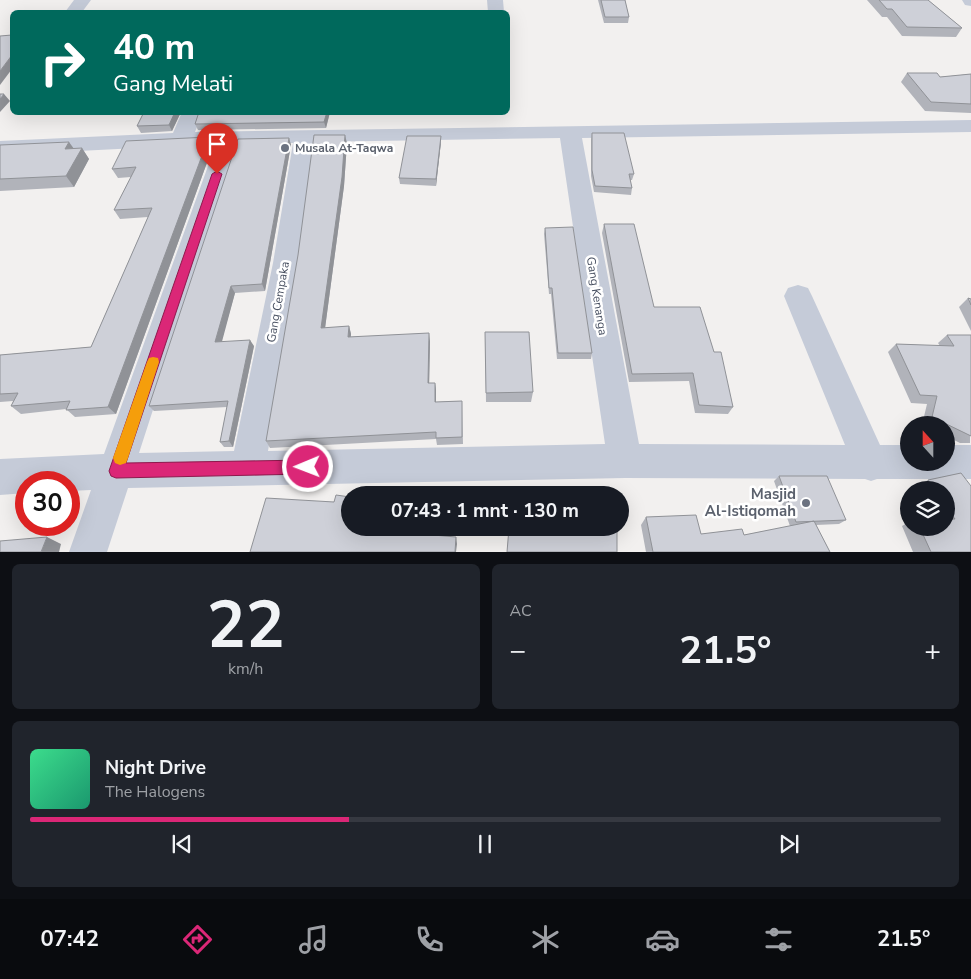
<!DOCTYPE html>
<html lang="id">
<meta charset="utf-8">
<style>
:root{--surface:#171b24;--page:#20242c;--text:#f1f3f6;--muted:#9ea1a6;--line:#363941;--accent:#db2777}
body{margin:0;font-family:"Nunito Sans",sans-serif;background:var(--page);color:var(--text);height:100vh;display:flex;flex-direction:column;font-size:19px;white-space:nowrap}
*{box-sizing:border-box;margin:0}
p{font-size:16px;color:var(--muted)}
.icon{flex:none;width:28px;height:28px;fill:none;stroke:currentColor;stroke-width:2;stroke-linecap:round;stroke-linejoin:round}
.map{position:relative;height:552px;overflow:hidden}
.details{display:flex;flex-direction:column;gap:12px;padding:12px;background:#0d0f14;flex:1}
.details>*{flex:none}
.hud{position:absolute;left:10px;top:10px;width:500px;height:105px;border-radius:8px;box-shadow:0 5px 20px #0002;background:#00695c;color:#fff;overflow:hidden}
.needle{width:32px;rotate:339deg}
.tools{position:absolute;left:900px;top:416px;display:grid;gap:10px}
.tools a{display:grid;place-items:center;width:55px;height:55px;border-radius:50%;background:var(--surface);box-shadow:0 5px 20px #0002;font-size:25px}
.speed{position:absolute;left:15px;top:471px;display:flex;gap:10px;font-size:25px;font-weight:700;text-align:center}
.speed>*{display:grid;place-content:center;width:65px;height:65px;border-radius:50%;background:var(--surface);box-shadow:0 5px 20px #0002;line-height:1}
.speed .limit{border:8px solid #d22;background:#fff;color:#111}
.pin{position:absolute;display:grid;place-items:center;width:42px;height:42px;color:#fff;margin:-51px -21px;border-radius:50% 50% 50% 0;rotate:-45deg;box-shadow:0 0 5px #0007}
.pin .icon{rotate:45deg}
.me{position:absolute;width:55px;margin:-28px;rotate:269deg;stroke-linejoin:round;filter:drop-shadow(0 0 4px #0008)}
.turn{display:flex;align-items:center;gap:18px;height:105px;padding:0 20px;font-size:22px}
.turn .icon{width:65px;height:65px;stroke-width:2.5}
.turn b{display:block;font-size:35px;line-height:42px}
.big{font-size:38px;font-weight:700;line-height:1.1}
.details .card{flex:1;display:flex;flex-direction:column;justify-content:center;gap:8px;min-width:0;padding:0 18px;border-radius:8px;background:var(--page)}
.details .dial{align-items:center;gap:0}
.dial b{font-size:65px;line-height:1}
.song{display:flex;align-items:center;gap:15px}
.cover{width:60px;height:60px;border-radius:8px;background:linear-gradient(135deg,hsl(150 70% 55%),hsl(160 70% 35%))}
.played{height:5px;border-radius:2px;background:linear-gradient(90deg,var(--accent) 35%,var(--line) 35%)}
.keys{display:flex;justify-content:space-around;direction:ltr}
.heat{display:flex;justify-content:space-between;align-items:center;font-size:28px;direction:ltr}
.details .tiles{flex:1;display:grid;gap:12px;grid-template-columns:1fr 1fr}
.card:last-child{grid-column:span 2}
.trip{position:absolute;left:341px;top:486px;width:288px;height:50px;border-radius:25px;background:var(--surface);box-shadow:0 5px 20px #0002;font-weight:700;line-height:50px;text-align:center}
.dock{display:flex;height:80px;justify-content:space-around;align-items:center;background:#090b0e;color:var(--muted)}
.dock .icon{width:35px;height:35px}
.dock .active{color:var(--accent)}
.dock b{font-size:22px;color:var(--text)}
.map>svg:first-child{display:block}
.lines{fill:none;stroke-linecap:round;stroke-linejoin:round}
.minor{fill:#c5cbd8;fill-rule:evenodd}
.wall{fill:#b1b3ba}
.shaded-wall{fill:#909297}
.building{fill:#ced0d8;stroke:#909297}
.route{fill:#db2777;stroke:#8e194d}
.slow{fill:#f59e0b}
.worship-dot{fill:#6b7280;stroke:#fff;stroke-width:2}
.labels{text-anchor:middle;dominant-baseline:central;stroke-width:5;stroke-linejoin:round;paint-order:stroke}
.worship-label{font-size:12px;font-weight:bold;fill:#5b616d;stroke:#fff;text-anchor:start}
.street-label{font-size:12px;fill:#464e5f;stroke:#fff}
.near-worship-label{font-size:15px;font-weight:bold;fill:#5b616d;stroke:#fff;text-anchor:end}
</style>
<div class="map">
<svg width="971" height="552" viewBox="0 0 971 552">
<rect width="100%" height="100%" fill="#f2f0ef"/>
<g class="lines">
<path class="minor" d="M74 0H91L82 12H65Z
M487 0H503L504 12H488Z
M962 0H971V6L965 5Z
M182 112H203L195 132 971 120V132L582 138 639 444 845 445 784 296 788 288 798 285 808 288 812 296 880 445H909V462H946V445H971V479H946L940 477 935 479H877L871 481 865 479 625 478 128 488 107 552H69L91 490 69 491V482H26V493L0 495V459L104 454 216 144 0 155V141L173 133ZM560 138 605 444 268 451 299 263 315 142ZM293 143 273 263 234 451 139 453 239 144Z"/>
</g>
<path class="wall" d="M598 0H625L629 17 628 23H604Z
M867 0H928L962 28 956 37 902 36 887 17H882Z
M907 73 940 77 971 74V113L925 111 901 82Z
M181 112 172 131 141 133 137 126Z
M199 112H330L326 128 198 130 195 124Z
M592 133 634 174 632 180H630L632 188 631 195 594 192 591 176V140Z
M441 136V142L436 186 400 184 399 178Z
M209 137 213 146 116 414 75 417 66 409 21 414 11 406 13 401 0 402V355L91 347 148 217 120 219 114 210 131 177 118 178 112 169Z
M289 138 291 145 265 291 235 293 221 342 254 346 233 447H224L220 442 227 407 154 411 149 406Z
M347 143 344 186 325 328 349 326 351 334V337L430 341 429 383H435L436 390V402L462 401 463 444 437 445 436 439 270 448 266 441Z
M0 145 74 149 82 148 89 159 74 187 0 191Z
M604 224 654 307 714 352 733 407 728 414 695 413 689 381 629 382 602 233Z
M545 228 592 353 591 359H557L551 294H549L544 234Z
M968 298 971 299V331L959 307Z
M485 332 533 392 531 402H486Z
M947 335H971L970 443H960L946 436V425H922L927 404 911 403 888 352 896 344 940 346 938 343Z
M961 473 971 552H913L902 526 909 522V528H946V490H915L914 489 928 480Z
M779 476 846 520 839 524 816 525 830 552H646L641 525 646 517 701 534 744 535 790 526 774 481Z"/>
<path class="shaded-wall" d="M12 55V69L0 85V71Z
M4 94 10 101 0 112V99Z
M175 112H181L172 131 169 125Z
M327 112H330L326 128 324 122Z
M345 135 347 143 344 186 324 336 321 328Z
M441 136V142L436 186V179Z
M209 137 213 146 116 414 108 407Z
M289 138 291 145 265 291 262 284Z
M69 142 77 153 65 149Z
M82 148 89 159 74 187 66 176Z
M231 286 235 293 220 349 215 342Z
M349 326 351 334 350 345 348 337Z
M429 333 430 341 429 391 428 383Z
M250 340 254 346 233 447 229 441Z
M435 383 436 390V409L435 402Z
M377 528H382L380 538 376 530Z
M47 537 61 544 59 552H41Z
M456 537 457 544 456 552H455Z"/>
<path class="building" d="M601 0H625L629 17H605Z
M879 0H928L962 28 907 27 892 9H887Z
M12 35V55L0 71V36Z
M907 73H937L940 77 971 74V104L931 102Z
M0 94H4L0 99Z
M144 112H175L169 125 137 126Z
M199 112H327L324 122 195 124Z
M592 133H624L634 174H629L632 188 595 186 592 170Z
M314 135H345L342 177 321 328 349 326 348 337 429 333 428 383H435V402L462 401V437L436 438V432L266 441 298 255Z
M407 136H441L436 179 399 178Z
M209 137 108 407 66 410 70 401 11 406 18 393 0 394V355L91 347 152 208 114 210 136 167 112 169 126 141Z
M289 138 262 284 231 286 215 342 250 340 229 441 220 442 228 401 149 406 238 139Z
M69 142 65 149 82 148 66 176 0 179V145Z
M604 224H634L654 307H700L714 352H721L733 407 699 405 693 373 632 374Z
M573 227 592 353H558L552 288H549L545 228Z
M968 298 971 299V305Z
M485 332H529L533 392 486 393Z
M947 335H971V436L932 417 937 396 920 395 896 344 954 346Z
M961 473 971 486V552H931L920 528H946V519H955L946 507V490H934L928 480Z
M779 476H827L846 520 796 522Z
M336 495 350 497V528H377L376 530 456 537 455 552H250L266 498 334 502Z
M696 515 701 534 742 529 744 535 814 521 830 552H653L646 517Z
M509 528H617V552H507Z
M47 537 41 552H0V541Z"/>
<path class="route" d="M217 171 222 174 126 463 308 460 313 462 315 467 313 472 308 474 116 478 111 476 109 471 212 174Z"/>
<path class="slow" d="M153 357 158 358 159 362 128 458 126 463 120 465 115 463 113 458 147 362 149 358Z"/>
<g class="worship-dot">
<circle cx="285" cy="148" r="5"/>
<circle cx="806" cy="503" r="5"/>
</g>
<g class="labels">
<g class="worship-label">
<text x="295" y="148">Musala At-Taqwa</text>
</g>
<g class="street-label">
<text transform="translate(597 296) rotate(81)">Gang Kenanga</text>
<text transform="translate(278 302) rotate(-80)">Gang Cempaka</text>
</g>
<g class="near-worship-label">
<text x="796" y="494">Masjid<tspan x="796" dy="17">Al-Istiqomah</tspan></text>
</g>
</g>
</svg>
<div class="tools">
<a><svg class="needle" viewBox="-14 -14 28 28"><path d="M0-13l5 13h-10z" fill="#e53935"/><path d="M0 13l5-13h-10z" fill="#9ea1a6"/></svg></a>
<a><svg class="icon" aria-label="layers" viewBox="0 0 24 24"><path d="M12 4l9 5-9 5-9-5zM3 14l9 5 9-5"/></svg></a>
</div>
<div class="speed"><div class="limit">30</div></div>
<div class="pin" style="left:217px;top:174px;background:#d93025"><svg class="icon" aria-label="arrive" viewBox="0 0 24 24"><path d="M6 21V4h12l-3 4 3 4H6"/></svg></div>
<svg class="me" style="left:308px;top:467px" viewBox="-20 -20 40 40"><circle r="17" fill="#db2777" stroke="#fff" stroke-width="3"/><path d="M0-11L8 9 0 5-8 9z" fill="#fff"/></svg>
<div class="trip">07:43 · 1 mnt · 130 m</div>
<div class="hud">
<div class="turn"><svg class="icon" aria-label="right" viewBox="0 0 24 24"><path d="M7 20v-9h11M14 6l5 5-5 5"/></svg><div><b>40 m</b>Gang Melati</div></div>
</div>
</div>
<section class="details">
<div class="tiles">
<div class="card dial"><b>22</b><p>km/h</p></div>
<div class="card"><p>AC</p>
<div class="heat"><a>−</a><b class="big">21.5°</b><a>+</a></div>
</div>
<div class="card">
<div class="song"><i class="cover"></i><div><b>Night Drive</b><p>The Halogens</p></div></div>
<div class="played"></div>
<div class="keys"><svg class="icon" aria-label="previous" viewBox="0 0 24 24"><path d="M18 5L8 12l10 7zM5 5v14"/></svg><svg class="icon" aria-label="pause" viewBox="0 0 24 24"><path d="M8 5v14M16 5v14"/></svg><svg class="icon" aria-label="next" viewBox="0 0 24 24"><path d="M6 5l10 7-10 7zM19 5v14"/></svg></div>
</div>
</div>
</section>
<nav class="dock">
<b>07:42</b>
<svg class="icon active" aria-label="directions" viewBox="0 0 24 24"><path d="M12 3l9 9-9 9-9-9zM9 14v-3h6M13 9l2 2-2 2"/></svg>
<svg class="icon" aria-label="music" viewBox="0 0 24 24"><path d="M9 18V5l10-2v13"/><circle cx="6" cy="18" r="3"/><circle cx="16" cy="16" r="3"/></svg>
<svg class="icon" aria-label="phone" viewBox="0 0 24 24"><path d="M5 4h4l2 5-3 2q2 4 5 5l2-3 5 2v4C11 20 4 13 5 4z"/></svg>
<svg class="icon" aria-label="climate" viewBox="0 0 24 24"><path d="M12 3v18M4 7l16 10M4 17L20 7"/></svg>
<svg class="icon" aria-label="car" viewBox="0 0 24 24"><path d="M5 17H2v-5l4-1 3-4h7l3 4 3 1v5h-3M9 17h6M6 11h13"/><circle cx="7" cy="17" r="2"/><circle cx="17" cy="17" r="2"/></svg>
<svg class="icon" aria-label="filters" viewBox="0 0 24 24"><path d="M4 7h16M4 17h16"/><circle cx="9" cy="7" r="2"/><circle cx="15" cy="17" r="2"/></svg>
<b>21.5°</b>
</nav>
